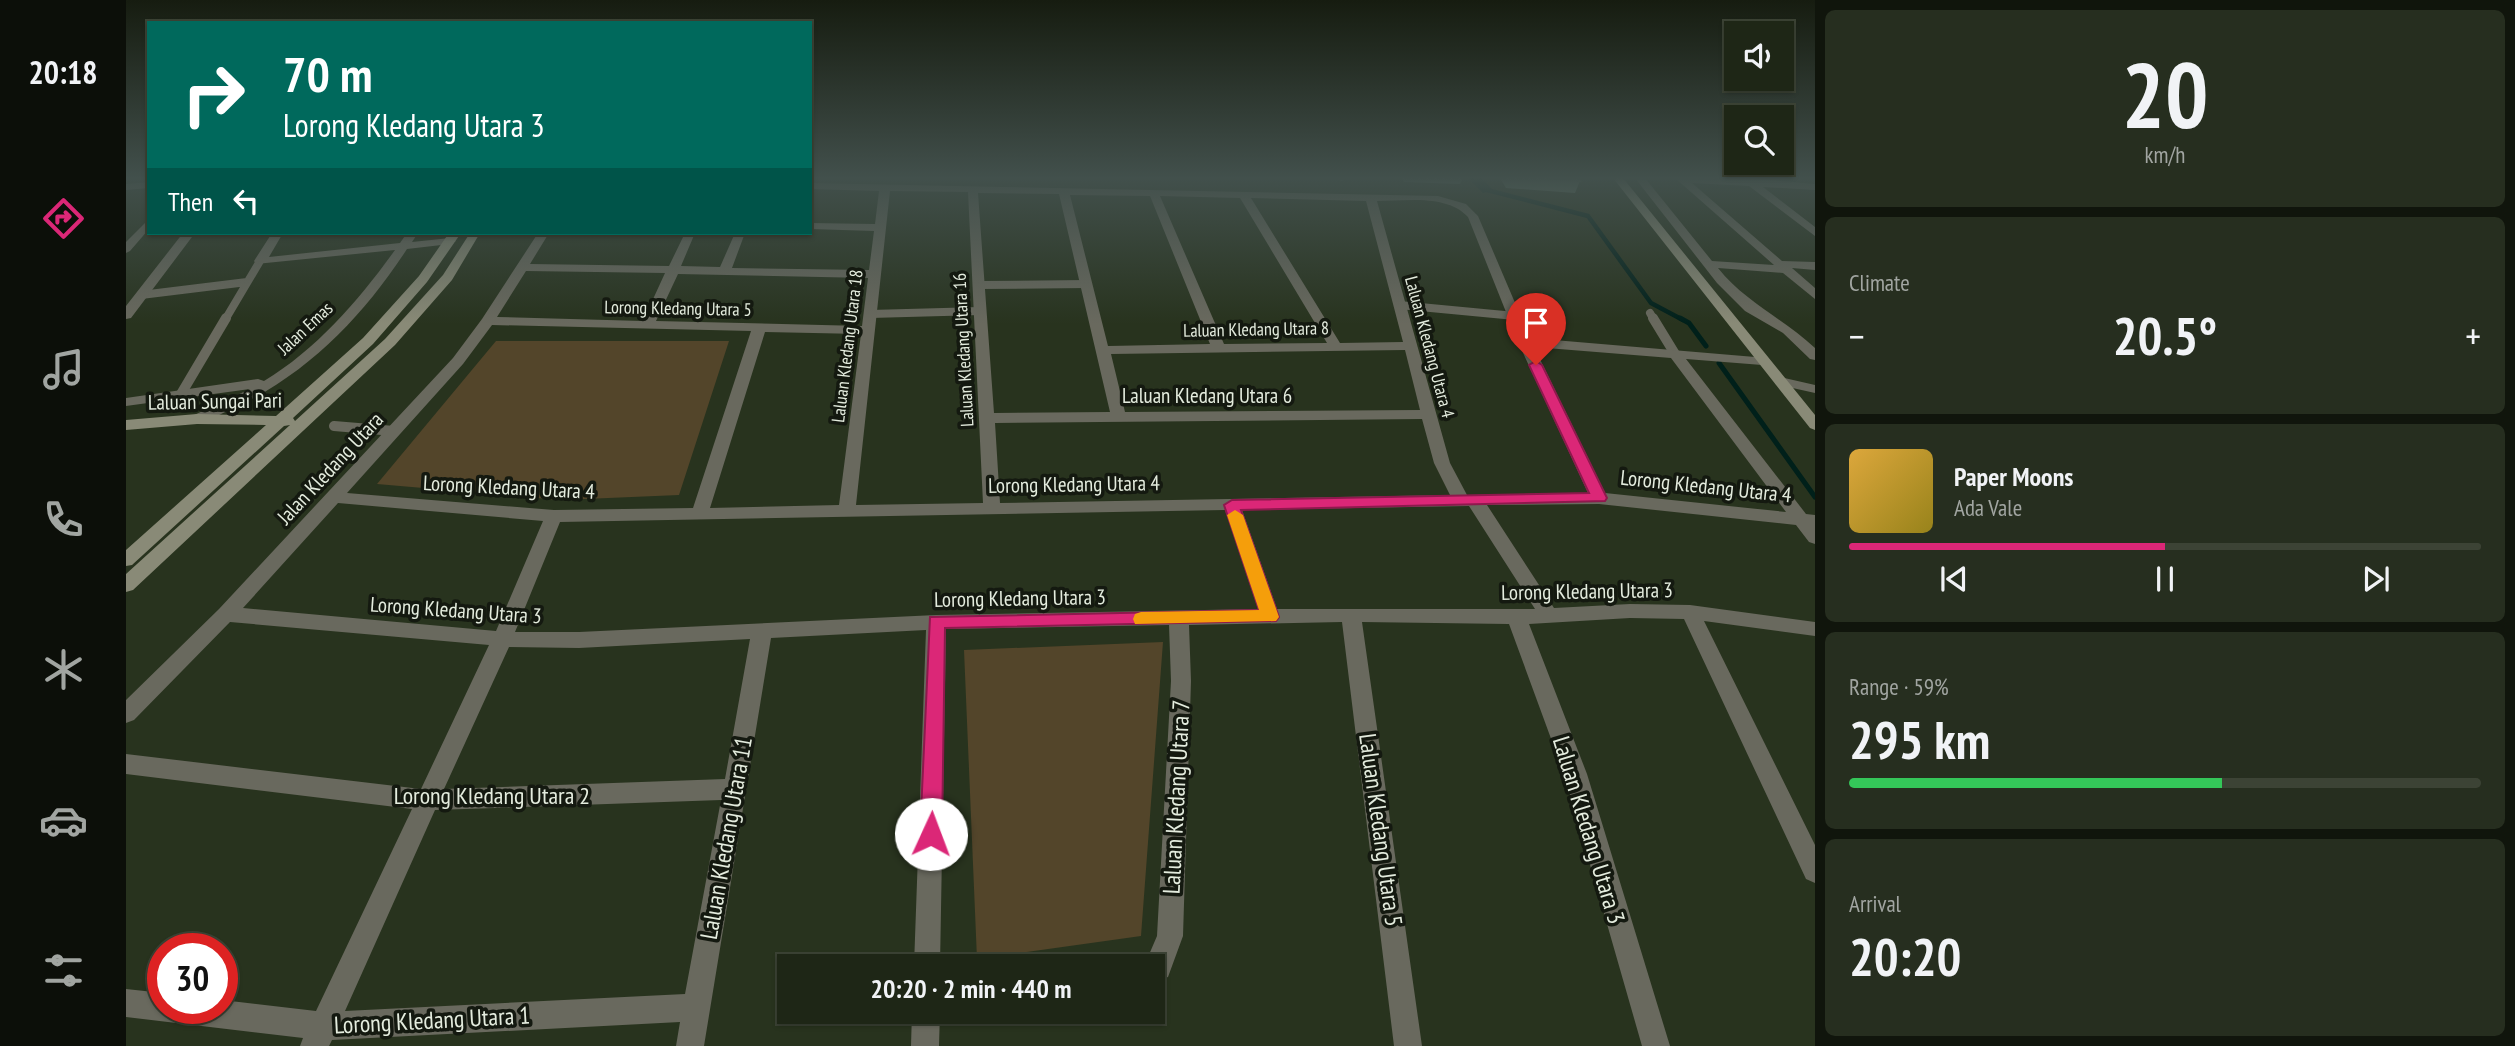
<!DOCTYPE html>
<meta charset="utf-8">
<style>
:root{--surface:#1e2616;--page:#262e1f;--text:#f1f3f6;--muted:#a1a5a1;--line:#3c4335;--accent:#db2777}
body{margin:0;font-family:"PT Sans Narrow",sans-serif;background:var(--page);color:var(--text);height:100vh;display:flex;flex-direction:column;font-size:26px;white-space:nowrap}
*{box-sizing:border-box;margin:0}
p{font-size:23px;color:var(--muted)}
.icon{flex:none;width:38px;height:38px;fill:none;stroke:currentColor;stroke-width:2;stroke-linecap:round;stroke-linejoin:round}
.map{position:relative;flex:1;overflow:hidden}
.panel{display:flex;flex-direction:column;gap:10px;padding:10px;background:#10150c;width:700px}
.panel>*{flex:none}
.banner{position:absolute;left:21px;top:21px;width:665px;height:214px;border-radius:0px;box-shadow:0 2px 5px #0004,0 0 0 2px var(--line);background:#00695c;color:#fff;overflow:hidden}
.buttons{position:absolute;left:1598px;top:21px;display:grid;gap:14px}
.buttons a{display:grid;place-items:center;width:70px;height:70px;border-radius:0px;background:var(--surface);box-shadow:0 2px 5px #0004,0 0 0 2px var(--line);font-size:35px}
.speed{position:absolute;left:21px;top:933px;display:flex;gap:14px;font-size:35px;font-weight:700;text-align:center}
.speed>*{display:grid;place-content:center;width:91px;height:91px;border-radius:50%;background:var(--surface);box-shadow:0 2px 5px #0004,0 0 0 2px var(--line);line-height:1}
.speed .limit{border:10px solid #d22;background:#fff;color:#111}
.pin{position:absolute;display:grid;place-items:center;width:60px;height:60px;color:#fff;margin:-72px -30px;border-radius:50% 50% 50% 0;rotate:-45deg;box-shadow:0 0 7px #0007}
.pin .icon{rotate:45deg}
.me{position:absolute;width:77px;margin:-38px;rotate:2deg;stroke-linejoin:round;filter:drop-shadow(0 0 5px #0008)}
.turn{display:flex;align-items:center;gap:24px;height:147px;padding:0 21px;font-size:32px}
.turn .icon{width:91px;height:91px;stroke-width:2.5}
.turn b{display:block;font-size:49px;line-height:60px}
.then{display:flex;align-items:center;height:66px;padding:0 21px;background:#0003;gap:14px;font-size:26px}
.big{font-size:52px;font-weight:800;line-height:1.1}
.panel .widget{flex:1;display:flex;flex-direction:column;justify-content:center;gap:10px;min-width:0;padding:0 24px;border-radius:10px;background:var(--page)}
.panel .dial{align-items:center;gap:0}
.dial b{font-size:91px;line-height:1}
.song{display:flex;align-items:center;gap:21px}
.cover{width:84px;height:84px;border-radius:10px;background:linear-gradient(135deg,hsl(40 70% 55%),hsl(50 70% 35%))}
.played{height:7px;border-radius:4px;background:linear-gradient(90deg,var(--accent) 50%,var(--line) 50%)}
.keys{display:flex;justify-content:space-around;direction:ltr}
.heat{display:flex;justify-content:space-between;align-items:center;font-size:38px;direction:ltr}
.charge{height:10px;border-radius:5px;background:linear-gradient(90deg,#34c759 59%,var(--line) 0)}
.trip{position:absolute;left:651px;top:954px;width:388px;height:70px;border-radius:0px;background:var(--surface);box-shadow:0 2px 5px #0004,0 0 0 2px var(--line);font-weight:800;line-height:70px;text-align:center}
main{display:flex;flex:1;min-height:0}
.tab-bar{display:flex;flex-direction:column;width:126px;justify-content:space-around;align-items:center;background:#0c0f09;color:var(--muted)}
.tab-bar .icon{width:49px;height:49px}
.tab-bar .current{color:var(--accent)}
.tab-bar b{font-size:32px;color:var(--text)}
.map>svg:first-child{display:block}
.green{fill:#53452a}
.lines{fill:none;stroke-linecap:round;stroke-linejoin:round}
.stream-far1{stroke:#00201a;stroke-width:4.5}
.stream{stroke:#00201a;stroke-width:5}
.canal{fill:#00201a;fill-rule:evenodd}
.lane-far1{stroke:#69695e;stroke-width:8}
.lane{stroke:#69695e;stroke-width:10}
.street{fill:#69695e;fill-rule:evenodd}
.secondary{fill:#898a77;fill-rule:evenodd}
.wall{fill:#708677}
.building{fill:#829c8a;stroke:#5b6d61;stroke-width:2}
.route{fill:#db2777;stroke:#8e194d;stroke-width:2}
.slow{fill:#f59e0b}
.labels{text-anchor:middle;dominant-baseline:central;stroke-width:7;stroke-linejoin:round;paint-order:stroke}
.far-street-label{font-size:18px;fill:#e4ecde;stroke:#141910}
.street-label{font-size:21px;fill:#e4ecde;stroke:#141910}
.near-street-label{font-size:24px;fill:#e4ecde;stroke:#141910}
</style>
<main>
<nav class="tab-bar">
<b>20:18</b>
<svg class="icon current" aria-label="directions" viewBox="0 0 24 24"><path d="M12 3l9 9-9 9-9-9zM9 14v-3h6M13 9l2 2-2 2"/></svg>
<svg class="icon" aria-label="music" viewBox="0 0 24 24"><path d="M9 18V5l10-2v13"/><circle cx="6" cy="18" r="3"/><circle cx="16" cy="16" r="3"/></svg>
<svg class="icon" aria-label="phone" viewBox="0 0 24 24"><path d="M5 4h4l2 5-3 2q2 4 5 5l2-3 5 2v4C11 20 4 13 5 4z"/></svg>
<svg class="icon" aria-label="climate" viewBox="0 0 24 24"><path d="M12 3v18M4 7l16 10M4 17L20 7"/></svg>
<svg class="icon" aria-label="car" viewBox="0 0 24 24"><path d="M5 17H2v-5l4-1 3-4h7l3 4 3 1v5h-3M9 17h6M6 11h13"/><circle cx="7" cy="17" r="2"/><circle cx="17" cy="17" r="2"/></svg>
<svg class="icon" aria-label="filters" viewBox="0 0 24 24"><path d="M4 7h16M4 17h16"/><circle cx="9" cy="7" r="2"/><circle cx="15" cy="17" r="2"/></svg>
</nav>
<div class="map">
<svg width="1689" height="1046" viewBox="0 0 1689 1046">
<rect width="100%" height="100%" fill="#28331e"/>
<path class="green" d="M370 341H603L553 495 435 500 251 484Z
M1037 642 1015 936 851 959 838 650Z"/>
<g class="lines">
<path class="stream-far1" d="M1361 190 1462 216 1525 303 1557 320"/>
<path class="stream" d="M1554 318 1563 323 1580 346
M1593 363 1689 497"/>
<path class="canal" d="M1342 178H1355L1367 190 1357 193Z"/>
<path class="lane-far1" d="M853 285 961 284
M15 295 121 282
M1273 305 1389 316
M1524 313 1528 320
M744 314 854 311
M99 320 134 261"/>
<path class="lane" d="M1527 318 1549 354
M55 394 100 318
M208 426 268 431"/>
<path class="street" d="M1201 178H1221L1216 181Z
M1509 178H1519L1586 261 1648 265 1549 178H1623L1689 184V190L1637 187 1689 227V236L1623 186 1566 183 1656 261 1689 262V270L1666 268 1689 288V299L1657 273 1592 268C1619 302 1658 319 1689 348V360L1684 359 1657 333 1619 311 1591 283Z
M23 182V188L0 190V184Z
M684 183 1312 196 1340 204 1352 216 1404 338 1641 358 1643 361 1636 365 1560 359 1680 514 1689 515V544L1683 542 1670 525 1473 504 1361 505 1428 608 1504 604 1564 605 1689 622V636L1578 621 1689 845V883L1680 879 1558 619 1504 618 1403 624 1461 774 1544 1046H1516L1438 774 1383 624 1236 622 1296 1046H1268L1216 622 1063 625 1065 681 1057 936 1042 977 1027 982V966H1015L1017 959 1022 957 1031 936 1045 681 1043 625 820 629 814 966H788L800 630 645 638 578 1046H550L554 1022 206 1040 203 1046H174L177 1038 0 1017V989L37 993V1008H96V1000L190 1011 286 809 0 774V754L295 789 363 645 104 622 8 720 0 723V700L93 609 327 358 356 319 412 233H423L404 264 543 266 559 233H569L555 266 594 267 609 233H619L606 268 743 270 748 231 684 229V223L749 224 753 191 684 189ZM764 191 842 192 857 503 730 505ZM852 193 933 194 984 412 868 413ZM944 195 1024 196 1084 344 982 346ZM1034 196 1114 198 1201 343 1098 344ZM1125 198 1240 201 1277 342 1214 343ZM1251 201C1279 201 1321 194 1342 217L1392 342 1462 493 1341 495 1324 463ZM400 271 539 273 517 321 371 317ZM552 274 742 278 736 326 530 321ZM366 325 625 331 567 508 428 510 221 493 337 364ZM639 332 735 334 713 505 584 508ZM1408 347 1545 358 1660 512 1479 493ZM1279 350 1294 410 999 412 985 354ZM1296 419 1308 463 1324 495 874 503 869 423ZM212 503 417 521 370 631 117 608ZM1343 506 1409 609H1151L1116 510ZM1099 510 1132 609 810 615 453 632H389L434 522ZM624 639 599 779 318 789 383 647 453 648ZM595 800 559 994 219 1011 309 810Z
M23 219V229L4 251 0 253V242Z
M57 233H69L5 318 0 319V306Z
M146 233H157L143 257 274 243 281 233H292L286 242 324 238 330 241 324 244 281 249C238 315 183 373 110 407 98 412 85 420 71 424L66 422 63 419 66 416 124 389 0 406V398L132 379 138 381C191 349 233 300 269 250L130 264 128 261Z
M1654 377 1689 385V393L1649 384V378Z
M786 1012H814L813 1046H785Z"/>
<path class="secondary" d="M1487 178H1497L1689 415V430L1684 428Z
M323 233H335L301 282 247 344 167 418 169 421 259 339 317 275 344 233H354L326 280 269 345 7 590 0 592V574L164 425 158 426 6 565 0 566V550L140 425 71 424 0 430V420L71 414 150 416 237 338 293 276Z"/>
</g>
<path class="wall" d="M1275 178H1337L1334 184 1278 182Z
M1374 178H1452L1454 181 1449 193 1380 188Z"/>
<path class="building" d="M1420 178H1452L1454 181Z"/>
<linearGradient id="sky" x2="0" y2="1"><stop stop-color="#161c10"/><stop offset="0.55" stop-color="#42504c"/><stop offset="1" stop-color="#42504c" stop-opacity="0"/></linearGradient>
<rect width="1689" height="324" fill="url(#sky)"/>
<path class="route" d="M1410 361 1416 365 1481 498 1479 501 1115 510 1153 617 1150 621 819 628 816 834 813 841 805 844 797 841 794 834 804 617 1133 610 1098 505 1106 500 1463 493 1403 365Z"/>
<path class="slow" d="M1109 510 1117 515 1153 617 1150 621 1009 624 1007 619 1009 614 1015 612 1133 610 1101 515Z"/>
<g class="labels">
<g class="far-street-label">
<text transform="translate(552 308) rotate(1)">Lorong Kledang Utara 5</text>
<text transform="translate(179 328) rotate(-43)">Jalan Emas</text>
<text transform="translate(1130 329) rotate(-1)">Laluan Kledang Utara 8</text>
<text transform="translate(721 346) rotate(-83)">Laluan Kledang Utara 18</text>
<text transform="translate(1304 347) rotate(75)">Laluan Kledang Utara 4</text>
<text transform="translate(837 350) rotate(-93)">Laluan Kledang Utara 16</text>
</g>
<g class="street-label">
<text x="1081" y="395">Laluan Kledang Utara 6</text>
<text transform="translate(89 401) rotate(-1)">Laluan Sungai Pari</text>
<text transform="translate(204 468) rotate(-47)">Jalan Kledang Utara</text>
<text transform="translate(948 484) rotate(-1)">Lorong Kledang Utara 4</text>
<text transform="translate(1580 486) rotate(6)">Lorong Kledang Utara 4</text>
<text transform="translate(383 487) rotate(3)">Lorong Kledang Utara 4</text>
<text transform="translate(1461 591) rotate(-1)">Lorong Kledang Utara 3</text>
<text transform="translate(894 598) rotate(-1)">Lorong Kledang Utara 3</text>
<text transform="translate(330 610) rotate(4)">Lorong Kledang Utara 3</text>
</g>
<g class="near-street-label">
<text x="366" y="795">Lorong Kledang Utara 2</text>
<text transform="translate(1050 797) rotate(-87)">Laluan Kledang Utara 7</text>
<text transform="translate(1255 830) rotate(82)">Laluan Kledang Utara 5</text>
<text transform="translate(1463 830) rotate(73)">Laluan Kledang Utara 3</text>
<text transform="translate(600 838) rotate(-80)">Laluan Kledang Utara 11</text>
<text transform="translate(306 1020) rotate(-3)">Lorong Kledang Utara 1</text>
</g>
</g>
</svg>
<div class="buttons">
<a><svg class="icon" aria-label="sound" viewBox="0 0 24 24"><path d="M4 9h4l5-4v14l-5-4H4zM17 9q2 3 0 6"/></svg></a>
<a><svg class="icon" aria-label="search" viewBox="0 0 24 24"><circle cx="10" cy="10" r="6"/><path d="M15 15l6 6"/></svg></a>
</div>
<div class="speed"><div class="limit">30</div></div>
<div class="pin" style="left:1410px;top:365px;background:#d93025"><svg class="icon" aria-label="arrive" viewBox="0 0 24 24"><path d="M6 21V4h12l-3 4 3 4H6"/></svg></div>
<svg class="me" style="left:805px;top:834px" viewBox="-20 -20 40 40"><circle r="19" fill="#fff"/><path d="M0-13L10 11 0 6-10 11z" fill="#db2777"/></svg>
<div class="trip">20:20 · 2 min · 440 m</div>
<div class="banner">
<div class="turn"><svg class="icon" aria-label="right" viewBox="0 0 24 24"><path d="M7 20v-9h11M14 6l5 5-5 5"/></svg><div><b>70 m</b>Lorong Kledang Utara 3</div></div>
<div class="then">Then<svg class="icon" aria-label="left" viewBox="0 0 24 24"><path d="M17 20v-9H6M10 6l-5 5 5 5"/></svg></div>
</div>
</div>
<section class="panel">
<div class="widget dial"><b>20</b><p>km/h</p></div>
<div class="widget"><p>Climate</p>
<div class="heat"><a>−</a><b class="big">20.5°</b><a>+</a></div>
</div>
<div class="widget">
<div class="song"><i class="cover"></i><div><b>Paper Moons</b><p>Ada Vale</p></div></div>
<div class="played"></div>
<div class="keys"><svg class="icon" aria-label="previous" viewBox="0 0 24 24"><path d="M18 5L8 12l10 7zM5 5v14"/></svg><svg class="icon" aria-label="pause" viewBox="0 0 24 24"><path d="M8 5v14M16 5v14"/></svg><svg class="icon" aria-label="next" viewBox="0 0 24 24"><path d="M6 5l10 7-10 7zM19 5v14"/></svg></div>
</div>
<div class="widget"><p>Range · 59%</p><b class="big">295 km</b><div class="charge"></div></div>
<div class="widget"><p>Arrival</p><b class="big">20:20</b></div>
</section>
</main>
